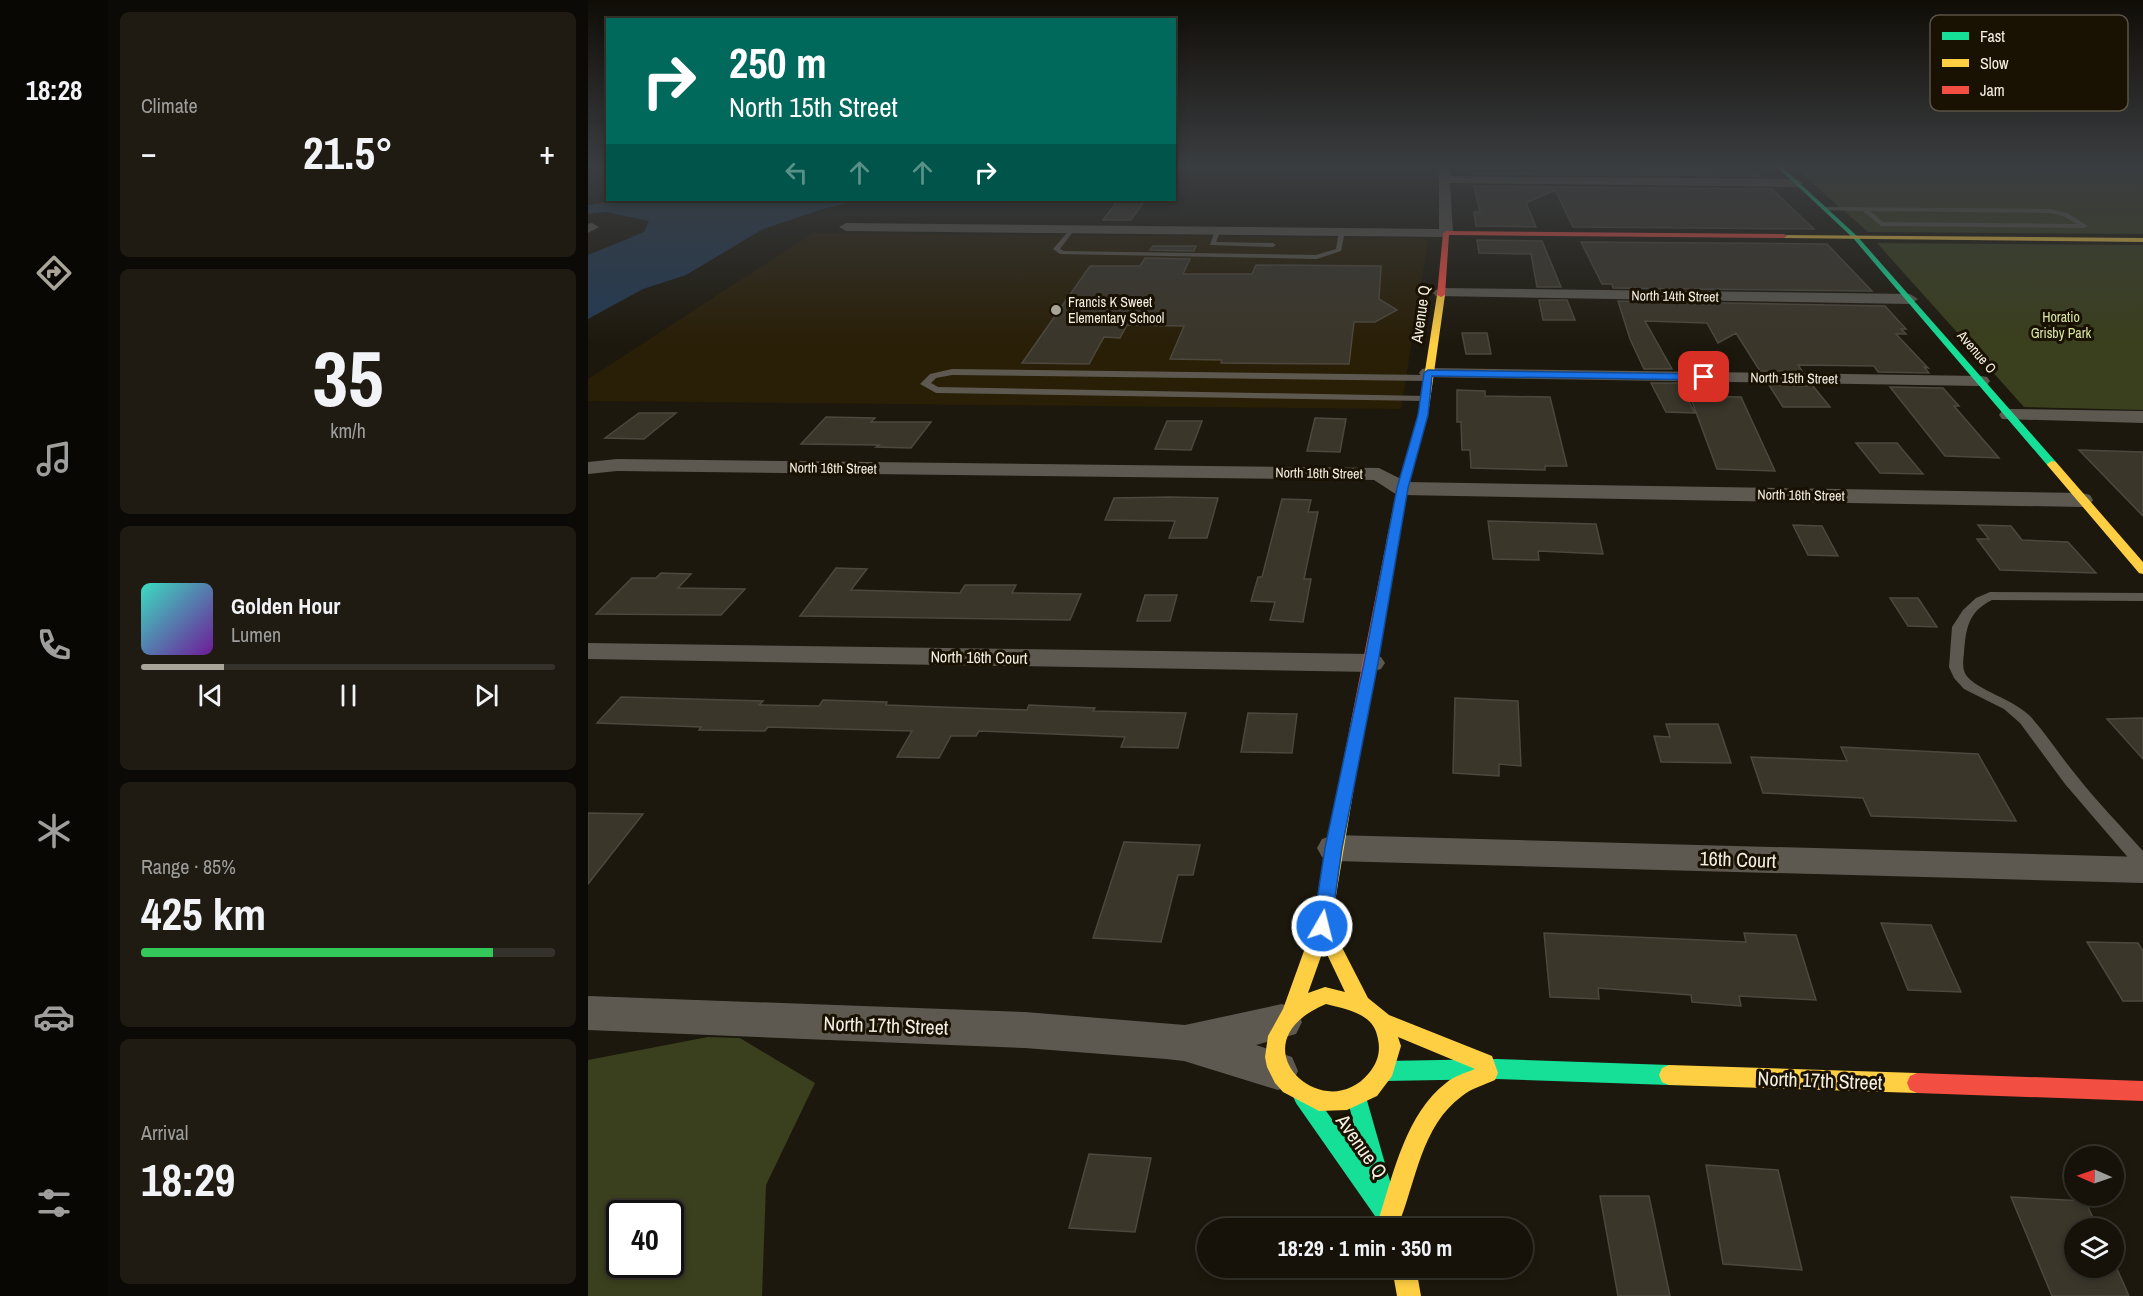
<!DOCTYPE html>
<meta charset="utf-8">
<style>
:root{--surface:#16120a;--page:#1f1b13;--text:#f1f3f6;--muted:#9e9e9c;--line:#35322b;--accent:#a9a498}
body{margin:0;font-family:"Archivo Narrow",sans-serif;background:var(--page);color:var(--text);height:100vh;display:flex;flex-direction:column;font-size:22px;white-space:nowrap}
*{box-sizing:border-box;margin:0}
p{font-size:20px;color:var(--muted)}
.icon{flex:none;width:33px;height:33px;fill:none;stroke:currentColor;stroke-width:2;stroke-linecap:round;stroke-linejoin:round}
.map{position:relative;flex:1;overflow:hidden}
.sheet{display:flex;flex-direction:column;gap:12px;padding:12px;background:#0c0a06;width:480px}
.sheet>*{flex:none}
.banner{position:absolute;left:18px;top:18px;width:570px;height:183px;border-radius:0px;box-shadow:0 3px 9px #0003,0 0 0 2px var(--line);background:#00695c;color:#fff;overflow:hidden}
.needle{width:39px;rotate:272deg}
.controls{position:absolute;left:1476px;top:1146px;display:grid;gap:12px}
.controls a{display:grid;place-items:center;width:60px;height:60px;border-radius:50%;background:var(--surface);box-shadow:0 3px 9px #0003,0 0 0 2px var(--line);font-size:30px}
.speed{position:absolute;left:18px;top:1200px;display:flex;gap:12px;font-size:30px;font-weight:700;text-align:center}
.speed>*{display:grid;place-content:center;width:78px;height:78px;border-radius:50%;background:var(--surface);box-shadow:0 3px 9px #0003,0 0 0 2px var(--line);line-height:1}
.speed .limit{border:3px solid #111;border-radius:9px;background:#fff;color:#111}
.pin{position:absolute;display:grid;place-items:center;width:51px;height:51px;color:#fff;margin:-26px;border-radius:12px;box-shadow:0 3px 9px #0006}
.me{position:absolute;width:66px;margin:-33px;rotate:8deg;stroke-linejoin:round;filter:drop-shadow(0 0 4px #0008)}
.turn{display:flex;align-items:center;gap:21px;height:126px;padding:0 24px;font-size:27px}
.turn .icon{width:78px;height:78px;stroke-width:2.5}
.turn b{display:block;font-size:42px;line-height:51px}
.lanes{display:flex;align-items:center;height:57px;padding:0 24px;background:#0003;justify-content:center;gap:30px;direction:ltr}
.lanes .off{opacity:.35}
.big{font-size:45px;font-weight:700;line-height:1.1}
.sheet .widget{flex:1;display:flex;flex-direction:column;justify-content:center;gap:9px;min-width:0;padding:0 21px;border-radius:9px;background:var(--page)}
.sheet .dial{align-items:center;gap:0}
.dial b{font-size:78px;line-height:1}
.song{display:flex;align-items:center;gap:18px}
.cover{width:72px;height:72px;border-radius:9px;background:linear-gradient(135deg,hsl(170 70% 55%),hsl(280 70% 35%))}
.played{height:6px;border-radius:3px;background:linear-gradient(90deg,var(--accent) 20%,var(--line) 20%)}
.keys{display:flex;justify-content:space-around;direction:ltr}
.heat{display:flex;justify-content:space-between;align-items:center;font-size:33px;direction:ltr}
.charge{height:9px;border-radius:4px;background:linear-gradient(90deg,#34c759 85%,var(--line) 0)}
.trip{position:absolute;left:609px;top:1218px;width:336px;height:60px;border-radius:30px;background:var(--surface);box-shadow:0 3px 9px #0003,0 0 0 2px var(--line);font-weight:700;line-height:60px;text-align:center}
main{display:flex;flex:1;min-height:0}
.tabs{display:flex;flex-direction:column;width:108px;justify-content:space-around;align-items:center;background:#090704;color:var(--muted)}
.tabs .icon{width:42px;height:42px}
.tabs .current{color:var(--accent)}
.tabs b{font-size:27px;color:var(--text)}
.map>svg:first-child{display:block}
.built{fill:#291e06}
.green{fill:#3a3f1d;fill-rule:evenodd}
.water{fill:#233a53}
.building{fill:#3b362a;stroke:#4c483e;stroke-width:1.5}
.lines{fill:none;stroke-linecap:round;stroke-linejoin:round}
.lane{fill:#5d5950;fill-rule:evenodd}
.street{fill:#5d5950;fill-rule:evenodd}
.fast{fill:#16e098;fill-rule:evenodd}
.slow{fill:#ffcf43;fill-rule:evenodd}
.jam{fill:#f24e42;fill-rule:evenodd}
.route{fill:#1a73e8;stroke:#114b97;stroke-width:1.5}
.poi-dot{fill:#a9a498;stroke:#191101;stroke-width:2}
.labels{text-anchor:middle;dominant-baseline:central;stroke-width:6;stroke-linejoin:round;paint-order:stroke}
.far-street-label{font-size:14px;fill:#f5efe3;stroke:#191101}
.far-poi-label{font-size:14px;fill:#f5efe3;stroke:#191101;text-anchor:start}
.far-park-label{font-size:14px;fill:#d9e6a3;stroke:#191101}
.street-label{font-size:16px;fill:#f5efe3;stroke:#191101}
.near-street-label{font-size:20px;fill:#f5efe3;stroke:#191101}
.key{fill:#191101;stroke:#5b5445;stroke-width:1.5}
.key-label{font-size:16px;fill:#f5efe3}
</style>
<main>
<nav class="tabs">
<b>18:28</b>
<svg class="icon current" aria-label="directions" viewBox="0 0 24 24"><path d="M12 3l9 9-9 9-9-9zM9 14v-3h6M13 9l2 2-2 2"/></svg>
<svg class="icon" aria-label="music" viewBox="0 0 24 24"><path d="M9 18V5l10-2v13"/><circle cx="6" cy="18" r="3"/><circle cx="16" cy="16" r="3"/></svg>
<svg class="icon" aria-label="phone" viewBox="0 0 24 24"><path d="M5 4h4l2 5-3 2q2 4 5 5l2-3 5 2v4C11 20 4 13 5 4z"/></svg>
<svg class="icon" aria-label="climate" viewBox="0 0 24 24"><path d="M12 3v18M4 7l16 10M4 17L20 7"/></svg>
<svg class="icon" aria-label="car" viewBox="0 0 24 24"><path d="M5 17H2v-5l4-1 3-4h7l3 4 3 1v5h-3M9 17h6M6 11h13"/><circle cx="7" cy="17" r="2"/><circle cx="17" cy="17" r="2"/></svg>
<svg class="icon" aria-label="filters" viewBox="0 0 24 24"><path d="M4 7h16M4 17h16"/><circle cx="9" cy="7" r="2"/><circle cx="15" cy="17" r="2"/></svg>
</nav>
<section class="sheet">
<div class="widget"><p>Climate</p>
<div class="heat"><a>−</a><b class="big">21.5°</b><a>+</a></div>
</div>
<div class="widget dial"><b>35</b><p>km/h</p></div>
<div class="widget">
<div class="song"><i class="cover"></i><div><b>Golden Hour</b><p>Lumen</p></div></div>
<div class="played"></div>
<div class="keys"><svg class="icon" aria-label="previous" viewBox="0 0 24 24"><path d="M18 5L8 12l10 7zM5 5v14"/></svg><svg class="icon" aria-label="pause" viewBox="0 0 24 24"><path d="M8 5v14M16 5v14"/></svg><svg class="icon" aria-label="next" viewBox="0 0 24 24"><path d="M6 5l10 7-10 7zM19 5v14"/></svg></div>
</div>
<div class="widget"><p>Range · 85%</p><b class="big">425 km</b><div class="charge"></div></div>
<div class="widget"><p>Arrival</p><b class="big">18:29</b></div>
</section>
<div class="map">
<svg width="1555" height="1296" viewBox="0 0 1555 1296">
<rect width="100%" height="100%" fill="#1d180d"/>
<path class="built" d="M225 233 831 238 840 241 813 409 0 401V379Z"/>
<path class="green" d="M1204 165H1551L1555 166V234L1280 232Z
M1289 243 1555 245V410L1436 407Z
M120 1037 152 1038 227 1083 178 1185 174 1296H0V1060ZM32 1214H82V1264H32Z"/>
<path class="water" d="M43 200H273L235 209 175 229 98 275 55 289 0 319V255L56 232 61 221 17 212 0 214V205Z"/>
<path class="building" d="M884 165H1159L1173 176 884 174Z
M886 186 1184 189 1226 229 985 227 967 190 938 203 948 227 888 226 886 212H892Z
M530 200H557L543 220H515Z
M889 240 954 241 973 287H949L943 254 891 253Z
M993 242 1239 244 1284 291 1025 288 1024 284H1014Z
M565 246H608L606 251 562 250Z
M557 258 602 259 595 274H664L668 265 793 266 791 299 809 310 787 322H766L761 364 633 363 634 360 582 359 596 326 539 325 532 338 516 337 501 364 434 363 502 266H552Z
M951 300H979L987 320H955Z
M1030 301 1297 306 1318 329H1313L1318 334H1308L1340 368 1336 367 1341 373 1290 372 1286 366 1210 365 1214 371H1172L1148 333 1130 343 1119 323 1057 321 1084 369H1056L1042 339Z
M874 333H899L903 354H878Z
M1063 383H1091L1107 413 1078 412Z
M1181 385 1225 386 1242 407H1195Z
M1302 387 1355 388 1371 406H1366L1411 458 1357 456Z
M869 390 897 391V396L962 397 979 466H957V470L883 468 882 450H874L873 422H869Z
M1102 396 1153 397 1187 471 1129 469Z
M51 413H88L56 439 17 438Z
M238 417 287 418 283 422H343L323 448 288 447 291 445 213 444Z
M727 418 758 419 752 452 719 451Z
M579 421H614L603 450 567 449Z
M1268 443H1309L1335 474 1292 473Z
M1491 450 1555 452V516Z
M582 497 630 498 619 538H581L587 521 517 520 526 498Z
M694 499 723 500 720 512H730L716 579H723L715 622 682 620 687 602 663 601 670 577H674Z
M900 521 1008 524 1015 554 950 551 951 560 905 559Z
M1205 525 1234 526 1250 556 1220 555Z
M1390 525 1423 526 1434 540 1480 542 1508 573 1412 570 1389 539H1401Z
M248 568 279 569 263 590 372 593 377 585H428L424 593 493 594 482 620 212 616Z
M73 573 103 574 90 588 157 589 133 615 8 614 44 578H68Z
M557 595H589L582 621H549Z
M1302 598H1330L1349 627 1320 626Z
M33 697 175 701 171 705 231 706 235 700 299 702 298 705 439 710 441 705 507 708 505 711 598 713 590 748 533 747 537 737 391 731 388 736H363L351 758 309 757 324 731 180 727 177 731 111 730 113 727 9 723Z
M867 698 930 701 933 766 911 764V776L865 773Z
M660 713 709 714 704 753 653 752Z
M1555 718V759L1519 719Z
M1078 724H1130L1143 763 1073 762 1066 736 1082 737Z
M1253 747 1390 754 1428 821 1283 816 1275 798 1175 793 1163 757 1259 761Z
M0 813 55 814 0 884Z
M536 842 612 845 605 875H590L573 942 505 938Z
M1293 923 1343 925 1373 992 1320 990Z
M956 933 1158 942 1156 933 1208 935 1228 1000 1151 996 1153 1006 1104 1002 1103 995 1010 988 1011 999 962 997Z
M1499 942 1550 943 1555 951V1001H1535Z
M501 1154 563 1158 547 1232 481 1228Z
M1118 1165 1190 1170 1214 1270 1135 1264Z
M1012 1196H1061L1082 1296H1030Z
M1423 1197 1497 1201 1510 1228H1486V1268H1526V1262L1541 1296H1464Z"/>
<g class="lines">
<path class="lane" d="M1236 207 1462 209 1479 213 1500 226 1497 228 1293 226 1275 211 1234 210ZM1282 211 1462 213 1475 216 1489 224 1295 222Z
M484 227 487 229 472 249 476 251 728 255 748 249 751 231 754 229 757 231 753 251 729 259 472 254 465 249Z
M630 228 633 230 628 242 685 243 688 245 685 247 622 245 627 230Z
M364 369 840 375 845 378 840 381 364 375 348 378 343 383 350 387 840 396 842 398 837 401 348 393 332 384 342 374Z
M1402 592 1555 593V601L1404 600C1380 612 1378 628 1376 653 1375 661 1374 668 1378 675 1388 690 1426 699 1443 717 1459 735 1473 757 1488 775 1509 802 1533 826 1555 851V870L1549 868 1477 784 1432 723 1416 709 1376 689 1366 678 1361 667 1364 627 1375 610 1388 598Z"/>
<path class="street" d="M851 165H861L862 176 1209 179 1215 183 1209 187 862 183 865 233 858 237 258 231 251 227 258 223 851 229Z
M4 223 11 227 0 233V224Z
M853 288 1322 294 1330 299 1322 304 848 296 845 293 848 290Z
M840 368 1393 376 1399 377 1402 381 1399 385 1393 386 834 377 831 373 834 369Z
M1421 409 1555 411V423L1414 419 1411 415 1414 411Z
M29 459 791 468 819 482 1494 493 1502 495 1505 500 1502 505 1494 507 814 495 806 493 786 480 29 471 0 474V462Z
M0 643 783 654 793 657 797 663 793 669 783 672 0 659Z
M746 835 1555 857V883L746 861 734 857 729 848 734 839Z
M0 996 437 1012 597 1025 694 1004 708 1010 714 1022 708 1034 668 1045 704 1057 710 1071 704 1085 690 1090 596 1061 578 1059 437 1048 0 1030Z"/>
<path class="fast" d="M1187 165H1192L1269 236 1468 462V466H1460L1265 238Z
M909 1059 1081 1065 1088 1068 1091 1075 1088 1082 1081 1085 909 1079 797 1081 790 1078 787 1071 790 1064 797 1061Z
M715 1086 722 1089 775 1162 759 1097 762 1090 769 1087 776 1090 806 1195 804 1201 813 1218 810 1226 804 1228 794 1226 708 1103 705 1096 708 1089Z"/>
<path class="slow" d="M1194 235 1555 238V242L1196 238Z
M853 293 857 295 840 415 819 488 810 544 804 548 798 544 809 488 830 415 849 295Z
M1464 461 1468 462 1555 562V574L1551 573 1460 466 1459 464Z
M758 781 764 783 766 787 743 926 780 998 801 1015 904 1056 910 1073 907 1080C896 1085 884 1088 874 1096 833 1126 828 1182 810 1226L804 1228 794 1226 791 1218C806 1172 818 1114 858 1083 866 1076 877 1073 887 1069L810 1037 813 1046 804 1076 789 1096 759 1110 731 1111 695 1092 687 1083 679 1067 677 1057 680 1036 695 1009 725 926 750 787 752 783ZM736 948 757 992 737 987 720 993ZM738 1004C757 1009 784 1013 789 1035 793 1049 791 1061 781 1073 735 1129 644 1043 738 1004Z
M1081 1065 1329 1073 1336 1076 1339 1083 1336 1090 1329 1093 1081 1085 1074 1082 1071 1075 1074 1068Z
M804 1268H828L833 1296H809Z"/>
<path class="jam" d="M858 231 1196 234 1199 236 1196 238 861 235 857 295 853 297 849 295 855 233Z
M804 540 810 544 766 787 764 791H752L750 787 798 544Z
M1329 1073 1555 1081V1101L1329 1093 1322 1090 1319 1083 1322 1076Z"/>
</g>
<linearGradient id="sky" x2="0" y2="1"><stop stop-color="#100d07"/><stop offset="0.48" stop-color="#3a3d40"/><stop offset="1" stop-color="#3a3d40" stop-opacity="0"/></linearGradient>
<rect width="1555" height="346" fill="url(#sky)"/>
<path class="route" d="M840 370 1116 374 1121 377 1116 380 844 376 840 415 820 488 790 663 754 848 743 926 740 932 734 934 727 932 725 926 737 848 776 663 809 488 830 415 836 373Z"/>
<circle class="poi-dot" cx="468" cy="310" r="6"/>
<g class="labels">
<g class="far-street-label">
<text transform="translate(1087 296) rotate(1)">North 14th Street</text>
<text transform="translate(1389 352) rotate(49)">Avenue O</text>
<text transform="translate(1206 378) rotate(1)">North 15th Street</text>
<text transform="translate(245 468) rotate(1)">North 16th Street</text>
<text transform="translate(731 473) rotate(1)">North 16th Street</text>
<text transform="translate(1213 495) rotate(1)">North 16th Street</text>
</g>
<g class="far-poi-label">
<text x="480" y="302">Francis K Sweet<tspan x="480" dy="16">Elementary School</tspan></text>
</g>
<g class="far-park-label">
<text x="1473" y="317">Horatio<tspan x="1473" dy="16">Grisby Park</tspan></text>
</g>
<g class="street-label">
<text transform="translate(832 314) rotate(-82)">Avenue Q</text>
<text transform="translate(391 657) rotate(1)">North 16th Court</text>
</g>
<g class="near-street-label">
<text transform="translate(1150 859) rotate(2)">16th Court</text>
<text transform="translate(298 1025) rotate(2)">North 17th Street</text>
<text transform="translate(1232 1080) rotate(2)">North 17th Street</text>
<text transform="translate(774 1146) rotate(55)">Avenue Q</text>
</g>
</g>
<rect x="1342" y="15" width="198" height="96" rx="9" class="key"/>
<rect x="1354" y="32" width="27" height="8" fill="#16e098"/>
<rect x="1354" y="59" width="27" height="8" fill="#ffcf43"/>
<rect x="1354" y="86" width="27" height="8" fill="#f24e42"/>
<g class="key-label">
<text x="1392" y="42">Fast</text>
<text x="1392" y="69">Slow</text>
<text x="1392" y="96">Jam</text>
</g>
</svg>
<div class="controls">
<a><svg class="needle" viewBox="-14 -14 28 28"><path d="M0-13l5 13h-10z" fill="#e53935"/><path d="M0 13l5-13h-10z" fill="#9e9e9c"/></svg></a>
<a><svg class="icon" aria-label="layers" viewBox="0 0 24 24"><path d="M12 4l9 5-9 5-9-5zM3 14l9 5 9-5"/></svg></a>
</div>
<div class="speed"><div class="limit">40</div></div>
<div class="pin" style="left:1116px;top:377px;background:#d93025"><svg class="icon" aria-label="arrive" viewBox="0 0 24 24"><path d="M6 21V4h12l-3 4 3 4H6"/></svg></div>
<svg class="me" style="left:734px;top:926px" viewBox="-20 -20 40 40"><circle r="17" fill="#1a73e8" stroke="#fff" stroke-width="3"/><path d="M0-11L8 9 0 5-8 9z" fill="#fff"/></svg>
<div class="trip">18:29 · 1 min · 350 m</div>
<div class="banner">
<div class="turn"><svg class="icon" aria-label="right" viewBox="0 0 24 24"><path d="M7 20v-9h11M14 6l5 5-5 5"/></svg><div><b>250 m</b>North 15th Street</div></div>
<div class="lanes"><svg class="icon off" aria-label="left" viewBox="0 0 24 24"><path d="M17 20v-9H6M10 6l-5 5 5 5"/></svg><svg class="icon off" aria-label="ahead" viewBox="0 0 24 24"><path d="M12 20V5M6 11l6-6 6 6"/></svg><svg class="icon off" aria-label="ahead" viewBox="0 0 24 24"><path d="M12 20V5M6 11l6-6 6 6"/></svg><svg class="icon" aria-label="right" viewBox="0 0 24 24"><path d="M7 20v-9h11M14 6l5 5-5 5"/></svg></div>
</div>
</div>
</main>
